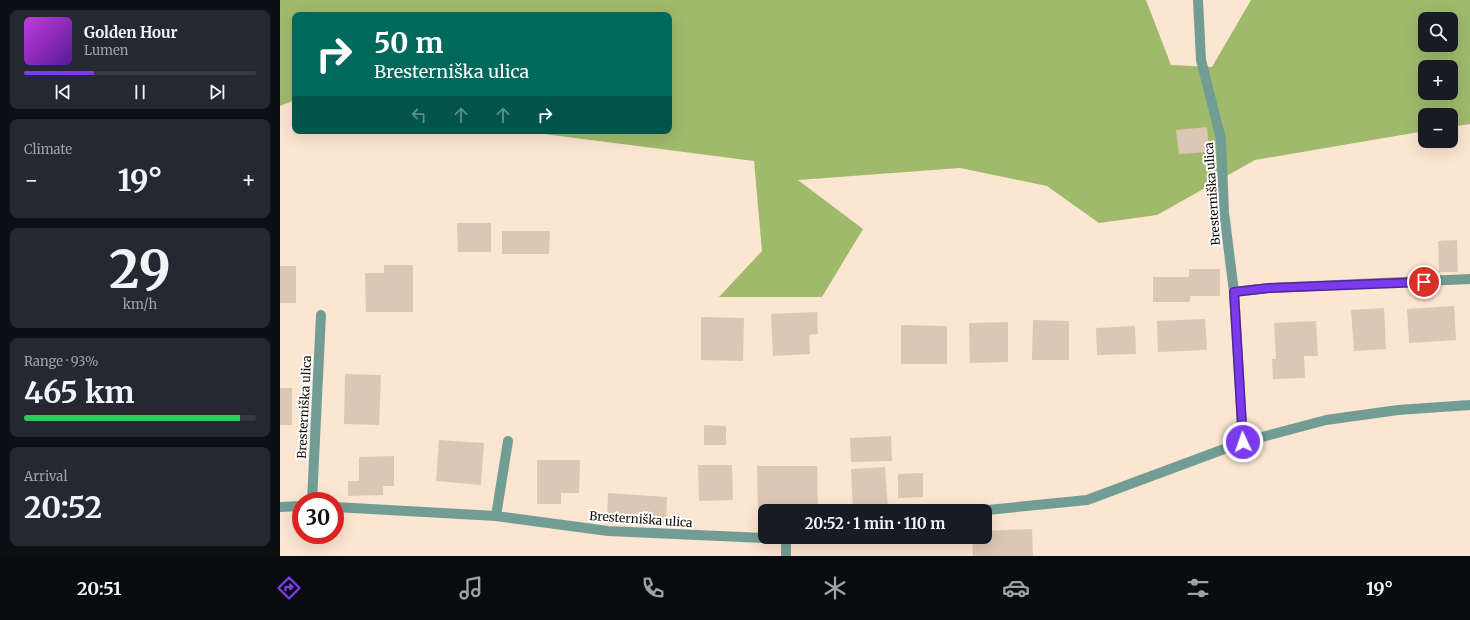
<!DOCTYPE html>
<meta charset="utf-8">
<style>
:root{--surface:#171b24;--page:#242831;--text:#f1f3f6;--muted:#9ea1a6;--line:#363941;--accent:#7c3aed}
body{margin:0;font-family:Merriweather,serif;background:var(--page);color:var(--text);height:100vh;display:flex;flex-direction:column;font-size:15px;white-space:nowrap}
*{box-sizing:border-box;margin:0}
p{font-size:13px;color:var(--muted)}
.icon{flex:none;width:22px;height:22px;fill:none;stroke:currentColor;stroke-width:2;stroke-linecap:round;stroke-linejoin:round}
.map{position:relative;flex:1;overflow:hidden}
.sheet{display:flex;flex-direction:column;gap:10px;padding:10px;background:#0d0f14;width:280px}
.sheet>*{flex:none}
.banner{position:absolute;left:12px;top:12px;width:380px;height:122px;border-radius:8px;box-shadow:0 4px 16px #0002;background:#00695c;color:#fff;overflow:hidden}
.controls{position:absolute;left:1138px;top:12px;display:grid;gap:8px}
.controls a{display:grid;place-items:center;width:40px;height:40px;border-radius:8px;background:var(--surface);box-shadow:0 4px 16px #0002;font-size:20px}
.speed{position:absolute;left:12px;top:492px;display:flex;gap:8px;font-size:20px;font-weight:700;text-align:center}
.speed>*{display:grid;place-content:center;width:52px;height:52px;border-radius:50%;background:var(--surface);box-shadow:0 4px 16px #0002;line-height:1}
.speed .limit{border:6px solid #d22;background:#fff;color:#111}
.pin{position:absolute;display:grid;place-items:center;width:34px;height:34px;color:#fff;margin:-17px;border:2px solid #fff;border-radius:50%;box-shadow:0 1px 4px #0007}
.me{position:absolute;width:44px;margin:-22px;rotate:357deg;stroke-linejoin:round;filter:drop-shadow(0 0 3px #0008)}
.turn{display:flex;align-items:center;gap:14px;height:84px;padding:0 16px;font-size:18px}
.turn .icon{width:52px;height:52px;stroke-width:2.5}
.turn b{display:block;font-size:28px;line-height:34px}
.lanes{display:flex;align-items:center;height:38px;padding:0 16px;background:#0003;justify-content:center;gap:20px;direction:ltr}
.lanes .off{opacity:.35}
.big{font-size:30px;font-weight:700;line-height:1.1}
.sheet .tile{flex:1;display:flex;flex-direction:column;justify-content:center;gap:6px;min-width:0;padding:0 14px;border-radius:8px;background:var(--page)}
.sheet .dial{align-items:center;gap:0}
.dial b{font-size:52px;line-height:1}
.song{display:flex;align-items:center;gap:12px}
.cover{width:48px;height:48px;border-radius:6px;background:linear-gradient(135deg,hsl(290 70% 55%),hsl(270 70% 35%))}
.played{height:4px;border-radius:2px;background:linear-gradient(90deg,var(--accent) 30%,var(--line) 30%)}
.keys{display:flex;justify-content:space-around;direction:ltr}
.heat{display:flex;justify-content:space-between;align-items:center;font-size:22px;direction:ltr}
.charge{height:6px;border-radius:3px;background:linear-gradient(90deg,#34c759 93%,var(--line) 0)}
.trip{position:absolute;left:478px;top:504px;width:234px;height:40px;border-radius:8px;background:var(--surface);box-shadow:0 4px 16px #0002;font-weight:700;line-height:40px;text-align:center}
.tab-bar{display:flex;height:64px;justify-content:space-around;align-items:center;background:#090b0e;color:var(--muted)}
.tab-bar .icon{width:28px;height:28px}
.tab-bar .selected{color:var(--accent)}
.tab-bar b{font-size:18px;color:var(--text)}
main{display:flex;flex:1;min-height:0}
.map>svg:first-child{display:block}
.forest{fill:#a0ba6c;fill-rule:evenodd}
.building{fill:#ddc6b3}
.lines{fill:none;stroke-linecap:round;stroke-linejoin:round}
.minor{stroke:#729d94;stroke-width:10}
.route-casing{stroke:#51269a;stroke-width:10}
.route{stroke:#7c3aed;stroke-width:7}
.labels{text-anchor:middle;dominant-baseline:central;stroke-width:4;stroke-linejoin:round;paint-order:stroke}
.street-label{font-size:12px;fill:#120a05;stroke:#fff}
</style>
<main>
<section class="sheet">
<div class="tile">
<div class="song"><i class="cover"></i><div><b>Golden Hour</b><p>Lumen</p></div></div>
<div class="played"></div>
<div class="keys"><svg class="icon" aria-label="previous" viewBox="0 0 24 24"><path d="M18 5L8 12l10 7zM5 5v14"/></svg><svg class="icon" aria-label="pause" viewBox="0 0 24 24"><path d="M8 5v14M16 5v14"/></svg><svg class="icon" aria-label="next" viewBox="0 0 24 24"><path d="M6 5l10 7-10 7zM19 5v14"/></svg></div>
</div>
<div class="tile"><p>Climate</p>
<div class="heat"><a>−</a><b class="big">19°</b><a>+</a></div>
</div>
<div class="tile dial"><b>29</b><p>km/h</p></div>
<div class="tile"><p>Range · 93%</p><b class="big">465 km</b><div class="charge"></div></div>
<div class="tile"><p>Arrival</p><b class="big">20:52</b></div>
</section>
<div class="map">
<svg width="1190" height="556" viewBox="0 0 1190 556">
<rect width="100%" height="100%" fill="#fce5d1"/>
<path class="forest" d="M0 0H866L891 65 932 67 971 0H1190V124L1171 127V115H1145V131L975 160 877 215 819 223 767 186 680 168 518 180 583 229 542 297H439L482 251 474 161 241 131H389V15H15V100L0 106ZM1145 19H1171V45H1145ZM1145 67H1171V93H1145Z"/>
<path class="building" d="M927 127 929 152 899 154 896 130Z
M177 223H211V252H178Z
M222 231H270L269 254H222Z
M1177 240 1178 272H1159L1158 241Z
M104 265H133V312H86L85 273H104Z
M0 266H16V303H0Z
M909 269H940V296H910V302H873V277H909Z
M1174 306 1176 340 1129 343 1127 309Z
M1104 308 1106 349 1074 351 1071 310Z
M537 312 538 334 529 335 530 354 493 356 491 314Z
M421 317 464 318 463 361 421 360Z
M925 319 927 350 878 352 877 321Z
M753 320 789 321V360H752Z
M1036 321 1038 356H1024L1025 378 993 379 992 359H996L994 323Z
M728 322V362L690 363 689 323Z
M621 325 667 326V364H621Z
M855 326 856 354 817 355 816 328Z
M65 374 101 375 99 425 64 424Z
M0 388H12V425H0Z
M424 425 446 426V445H424Z
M611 436 612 461 571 462 570 438Z
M159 440 204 443 201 485 156 481Z
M114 456V486H103V495L68 496V481H79V457Z
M257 460H300L299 493H281V504H257Z
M418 465H452L453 500 419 501Z
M477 466H537L538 511 478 512Z
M605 467 608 509 573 511 571 469Z
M643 473V497L618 498V474Z
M328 493 387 497 386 524 327 520Z
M752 529 753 556H693L692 537H705V531Z"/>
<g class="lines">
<path class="minor" d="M918 0 921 60 941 139 944 212 954 292 963 442
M954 292 989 288 1190 279
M32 501 41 315
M0 507 21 506
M55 507 216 516 328 531 506 539 531 537
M697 511 807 500 963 442 1046 420 1118 410 1190 405
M216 516 228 441
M506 539V556"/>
</g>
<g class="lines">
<g class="route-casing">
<path id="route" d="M963 442 954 292 989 288 1144 282"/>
</g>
<use href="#route" class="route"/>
</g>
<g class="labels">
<g class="street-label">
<text transform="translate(932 194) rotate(-94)">Bresterniška ulica</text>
<text transform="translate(24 407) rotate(-87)">Bresterniška ulica</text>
<text transform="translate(361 519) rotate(4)">Bresterniška ulica</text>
</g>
</g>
</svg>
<div class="controls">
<a><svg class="icon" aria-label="search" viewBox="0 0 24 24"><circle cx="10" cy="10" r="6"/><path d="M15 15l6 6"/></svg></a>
<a>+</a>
<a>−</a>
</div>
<div class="speed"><div class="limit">30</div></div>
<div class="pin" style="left:1144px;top:282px;background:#d93025"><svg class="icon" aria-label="arrive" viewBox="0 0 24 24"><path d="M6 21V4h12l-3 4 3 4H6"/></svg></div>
<svg class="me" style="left:963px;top:442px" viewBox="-20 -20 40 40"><circle r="17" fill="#7c3aed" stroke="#fff" stroke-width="3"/><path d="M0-11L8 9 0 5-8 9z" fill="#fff"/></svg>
<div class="trip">20:52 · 1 min · 110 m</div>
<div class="banner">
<div class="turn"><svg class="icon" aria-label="right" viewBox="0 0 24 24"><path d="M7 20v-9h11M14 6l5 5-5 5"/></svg><div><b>50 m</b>Bresterniška ulica</div></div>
<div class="lanes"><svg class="icon off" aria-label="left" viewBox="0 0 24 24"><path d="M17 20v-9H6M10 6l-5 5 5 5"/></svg><svg class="icon off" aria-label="ahead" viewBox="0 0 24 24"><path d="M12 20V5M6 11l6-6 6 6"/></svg><svg class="icon off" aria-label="ahead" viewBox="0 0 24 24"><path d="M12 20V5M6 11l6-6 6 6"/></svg><svg class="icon" aria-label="right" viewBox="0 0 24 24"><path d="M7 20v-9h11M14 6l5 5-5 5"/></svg></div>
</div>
</div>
</main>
<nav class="tab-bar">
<b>20:51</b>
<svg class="icon selected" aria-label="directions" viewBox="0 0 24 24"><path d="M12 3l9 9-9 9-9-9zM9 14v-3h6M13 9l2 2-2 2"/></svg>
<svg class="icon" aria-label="music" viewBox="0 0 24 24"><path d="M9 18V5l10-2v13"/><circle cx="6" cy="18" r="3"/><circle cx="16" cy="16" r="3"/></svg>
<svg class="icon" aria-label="phone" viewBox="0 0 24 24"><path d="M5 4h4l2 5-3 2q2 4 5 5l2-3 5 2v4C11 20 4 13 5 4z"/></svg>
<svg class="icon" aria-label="climate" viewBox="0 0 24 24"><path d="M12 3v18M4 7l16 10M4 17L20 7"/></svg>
<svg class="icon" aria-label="car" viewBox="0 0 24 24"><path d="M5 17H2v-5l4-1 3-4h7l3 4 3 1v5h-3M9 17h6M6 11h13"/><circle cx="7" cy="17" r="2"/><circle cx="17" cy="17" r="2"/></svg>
<svg class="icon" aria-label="filters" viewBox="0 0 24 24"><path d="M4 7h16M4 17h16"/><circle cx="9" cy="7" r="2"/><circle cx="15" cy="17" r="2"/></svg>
<b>19°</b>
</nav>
